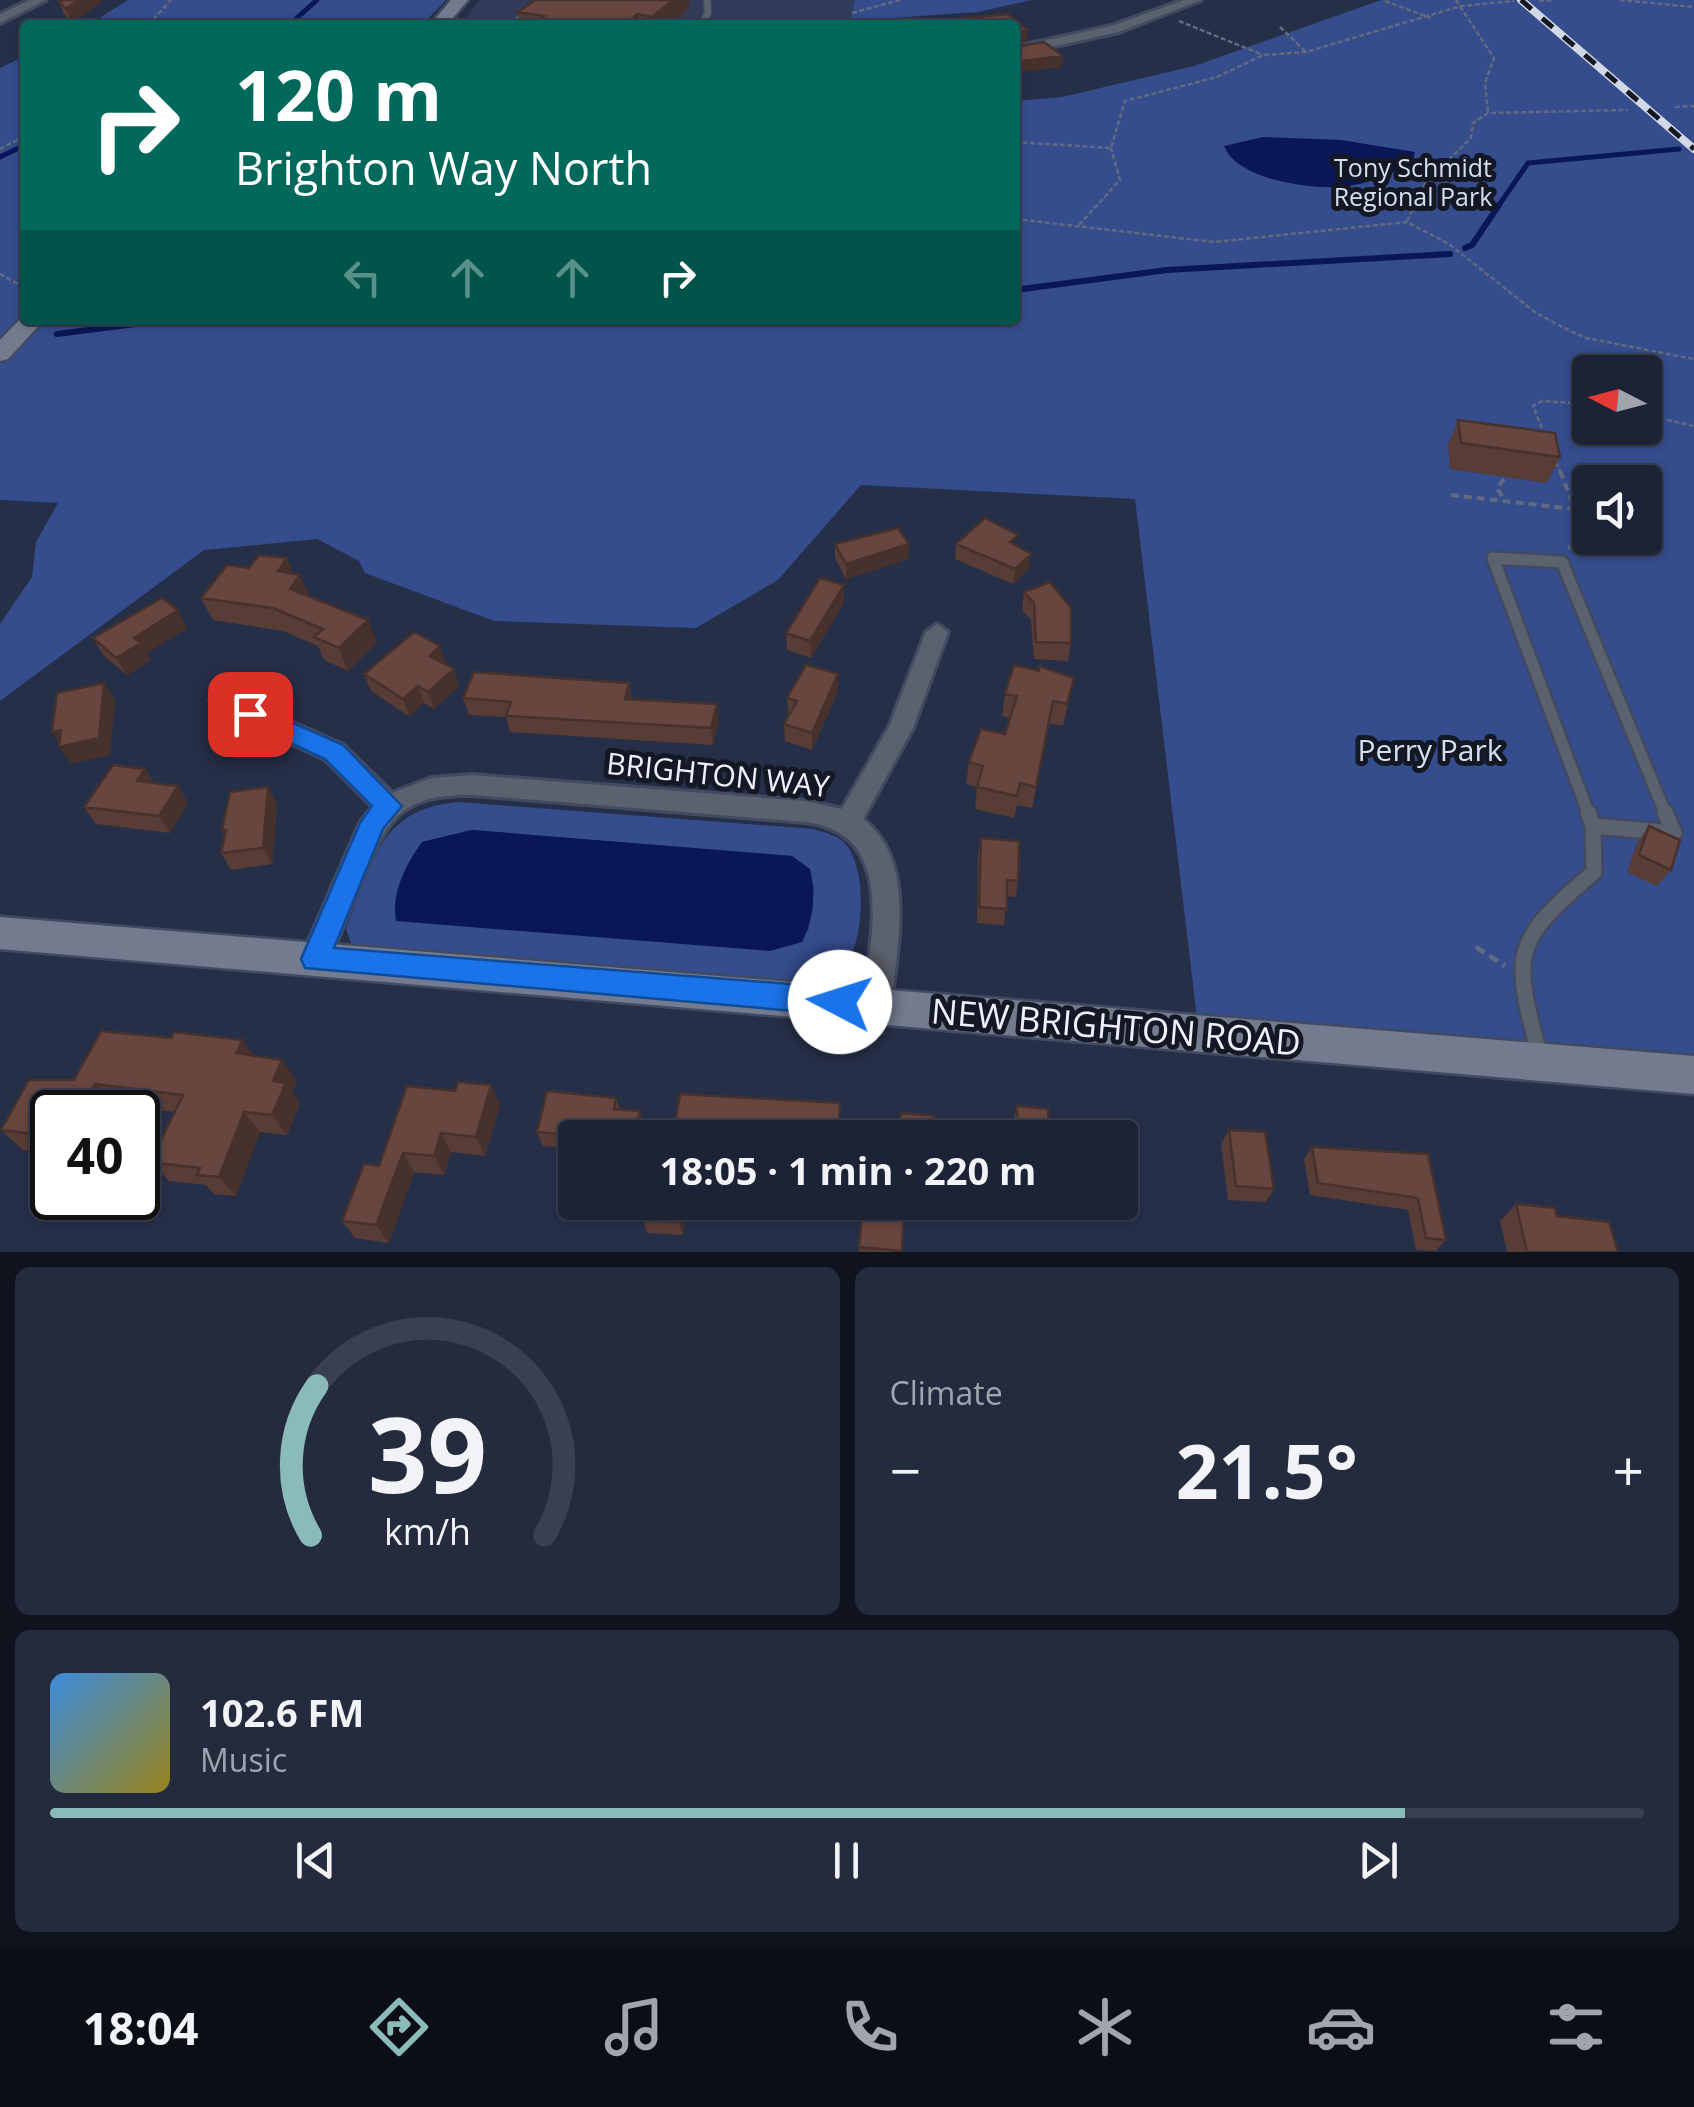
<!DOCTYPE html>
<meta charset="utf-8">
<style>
:root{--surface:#1c2336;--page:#252b3e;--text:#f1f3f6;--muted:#a0a4ad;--line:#3a4051;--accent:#8bbbb9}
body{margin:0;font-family:"Open Sans",sans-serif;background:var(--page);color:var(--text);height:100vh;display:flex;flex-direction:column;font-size:38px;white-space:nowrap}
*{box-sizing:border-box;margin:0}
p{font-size:32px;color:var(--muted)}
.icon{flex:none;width:55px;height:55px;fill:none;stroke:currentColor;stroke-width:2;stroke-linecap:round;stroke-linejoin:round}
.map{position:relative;height:1252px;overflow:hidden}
.side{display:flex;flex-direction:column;gap:15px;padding:15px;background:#0f131e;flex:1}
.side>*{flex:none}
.banner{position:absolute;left:20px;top:20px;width:1000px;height:305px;border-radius:10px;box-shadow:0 2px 8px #0004,0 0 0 2px var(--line);background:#00695c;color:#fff;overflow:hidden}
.needle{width:65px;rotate:276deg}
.tools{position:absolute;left:1572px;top:355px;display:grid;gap:20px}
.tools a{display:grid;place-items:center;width:90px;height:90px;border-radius:10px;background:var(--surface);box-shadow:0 2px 8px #0004,0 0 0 2px var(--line);font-size:50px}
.speed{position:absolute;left:30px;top:1090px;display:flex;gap:20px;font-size:50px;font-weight:700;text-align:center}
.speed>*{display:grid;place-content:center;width:130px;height:130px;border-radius:50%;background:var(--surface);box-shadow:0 2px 8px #0004,0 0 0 2px var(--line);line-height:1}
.speed .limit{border:5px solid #111;border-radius:15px;background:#fff;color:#111}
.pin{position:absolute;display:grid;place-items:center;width:85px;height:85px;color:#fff;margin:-42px;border-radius:20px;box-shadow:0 5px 15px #0006}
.me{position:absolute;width:110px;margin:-55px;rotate:275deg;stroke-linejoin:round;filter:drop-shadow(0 0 8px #0008)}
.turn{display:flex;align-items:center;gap:35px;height:210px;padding:0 50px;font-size:45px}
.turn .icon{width:130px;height:130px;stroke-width:2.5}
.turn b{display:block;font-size:70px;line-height:85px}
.lanes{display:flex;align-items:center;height:95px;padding:0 50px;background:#0003;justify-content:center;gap:50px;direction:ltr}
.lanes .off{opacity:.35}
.big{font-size:75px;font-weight:700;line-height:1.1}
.side .tile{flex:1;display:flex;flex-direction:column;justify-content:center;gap:15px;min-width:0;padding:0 35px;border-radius:15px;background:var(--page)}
.side .dial{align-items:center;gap:0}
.dial svg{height:260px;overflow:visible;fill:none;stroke:var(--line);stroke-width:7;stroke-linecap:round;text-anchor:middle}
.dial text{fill:var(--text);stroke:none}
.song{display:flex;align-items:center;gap:30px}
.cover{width:120px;height:120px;border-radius:15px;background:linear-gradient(135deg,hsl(210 70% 55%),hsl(50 70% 35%))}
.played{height:10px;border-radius:5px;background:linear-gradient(90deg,var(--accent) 85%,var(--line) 85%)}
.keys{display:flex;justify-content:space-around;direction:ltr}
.heat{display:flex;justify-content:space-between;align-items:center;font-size:55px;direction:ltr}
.side .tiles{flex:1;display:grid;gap:15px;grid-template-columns:1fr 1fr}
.tile:last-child{grid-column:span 2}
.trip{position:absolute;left:558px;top:1120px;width:580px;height:100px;border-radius:10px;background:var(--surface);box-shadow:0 2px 8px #0004,0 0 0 2px var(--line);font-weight:700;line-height:100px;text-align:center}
.dock{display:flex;height:160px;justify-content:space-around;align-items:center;background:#0b0e16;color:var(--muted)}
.dock .icon{width:70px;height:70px}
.dock .active{color:var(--accent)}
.dock b{font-size:45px;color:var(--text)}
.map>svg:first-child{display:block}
.built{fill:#303c59}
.green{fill:#354c8d;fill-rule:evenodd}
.water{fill:#0a1757}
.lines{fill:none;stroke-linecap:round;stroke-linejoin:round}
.stream-far1{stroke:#0a1757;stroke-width:5}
.stream{stroke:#0a1757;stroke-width:6}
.lane-far2-casing{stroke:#424a61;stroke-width:9}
.lane-far1-casing{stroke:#424a61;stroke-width:16}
.lane-casing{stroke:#424a61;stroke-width:20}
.street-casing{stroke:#424a61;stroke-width:6}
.secondary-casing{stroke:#424a61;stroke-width:5}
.path-far2{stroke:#626a80;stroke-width:2.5;stroke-dasharray:5 2.5;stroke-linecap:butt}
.path-far1{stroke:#626a80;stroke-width:4;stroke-dasharray:8 5;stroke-linecap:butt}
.path{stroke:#626a80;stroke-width:5;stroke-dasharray:10 6;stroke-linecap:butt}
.lane-far2{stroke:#5b616d;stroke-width:6}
.lane-far1{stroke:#5b616d;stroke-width:11}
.lane{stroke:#5b616d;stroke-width:15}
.street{fill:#5b616d;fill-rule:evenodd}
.secondary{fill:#737b8f;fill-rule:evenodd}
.rail-casing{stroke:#d1d8e6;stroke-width:8}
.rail{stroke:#141823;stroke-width:5;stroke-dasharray:14;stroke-linecap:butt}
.wall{fill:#583c36}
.shaded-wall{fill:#47312c}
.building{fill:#66463f;stroke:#47312c;stroke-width:2.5}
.route{fill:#1a73e8;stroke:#114b97;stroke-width:2.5}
.labels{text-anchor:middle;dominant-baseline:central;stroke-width:10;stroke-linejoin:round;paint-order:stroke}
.far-park-label{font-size:25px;fill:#d5def2;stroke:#141823}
.park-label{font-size:30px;fill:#d5def2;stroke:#141823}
.street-label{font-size:30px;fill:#ebf1fe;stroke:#141823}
.near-street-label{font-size:35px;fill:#ebf1fe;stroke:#141823}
</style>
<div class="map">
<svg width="1694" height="1252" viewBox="0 0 1694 1252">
<rect width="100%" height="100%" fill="#262f48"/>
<path class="built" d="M480 0H855L849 25H460Z"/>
<path class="green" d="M128 0H446L422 25H88Z
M855 0H1032L978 12 850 21Z
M1381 0H1694V1056L1197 1018 1135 499 861 485 778 580 696 628 494 621 365 573 359 561 317 539 204 550 0 701V624L32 577 36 542 58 503 0 500V68L25 56V320H1015V101L1062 97 1194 66ZM1590 372H1645V428H1590ZM1590 482H1645V538H1590Z
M459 802 813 829C826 833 839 835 847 846 871 877 864 973 824 986L352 946 346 929C372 866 378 808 459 802ZM472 830 792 856 814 887 808 932 421 842Z"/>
<path class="water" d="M1263 137 1341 140 1415 152 1413 161C1393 174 1363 186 1339 187 1307 189 1237 179 1224 146Z
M472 830 792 856 810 869C816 895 814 918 802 942L770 951 396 921C391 893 406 864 422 842Z"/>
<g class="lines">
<path class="stream-far1" d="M289 25 317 0
M0 157 25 145
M1497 208 1528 163 1679 149"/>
<path class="stream" d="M1465 248 1472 245 1499 205
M1015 290 1167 270 1450 254
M57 334 167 320"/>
<g class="lane-far2-casing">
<path id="lane-far2" d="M701 25 708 13 707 0"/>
</g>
<g class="lane-far1-casing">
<path id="lane-far1" d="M1589 815 1493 558 1562 562 1666 815"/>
</g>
<g class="lane-casing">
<path id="lane" d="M1588 812 1593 826
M1593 826 1674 833 1665 812
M1540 1058C1513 953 1509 944 1594 872L1593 826"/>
</g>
<g class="street-casing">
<path id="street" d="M30 0H46L0 23V14Z
M1184 0H1201L1119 32 1015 55V47L1111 26Z
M937 624 948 632 913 728 863 819C917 861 897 946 891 1005L887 1014 877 1018 867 1014 863 1005C870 939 899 833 805 822L473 795C399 794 387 820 361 882 349 910 338 940 325 968L315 972 305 968 301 959 360 823 373 807 325 759 214 707 210 701 214 695H230L343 745 392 793 431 778 473 775 805 801 842 809 889 727 926 632Z"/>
</g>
<g class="secondary-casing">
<path id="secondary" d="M451 0H468L447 25H430Z
M24 315 25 320H44L8 359 0 361V340Z
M0 917 1694 1056V1094L0 949Z"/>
</g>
<path class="path-far2" d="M1456 0 1494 58 1485 83 1488 113
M1620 0 1694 7
M1385 1 1431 18
M1539 1 1553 0
M852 13 900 0
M1179 21 1263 55
M148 25 171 0
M494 25 523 16
M1280 27 1306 52
M1675 107 1694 106
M1015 142 1111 148 1125 101 1217 77 1263 55 1306 52 1461 6 1514 1
M0 149 25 136
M1015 219 1214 242 1407 222 1449 244 1536 313 1564 328 1586 338 1694 359
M1407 221 1426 182 1471 138 1473 123 1488 113 1628 110
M1079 225 1120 180 1111 148
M0 274 25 288
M1645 415 1694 426
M1545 435 1533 406 1542 401 1590 404
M1556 462 1561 473"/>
<path class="path-far1" d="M1560 471 1582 527 1569 549
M1504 479 1497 488 1504 500
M1451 495 1574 509"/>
<path class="path" d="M1476 947 1505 966"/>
<use href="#lane-far2" class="lane-far2"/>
<use href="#lane-far1" class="lane-far1"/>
<use href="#lane" class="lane"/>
<use href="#street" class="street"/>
<use href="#secondary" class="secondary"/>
<g class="rail-casing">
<path id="rail" d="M1521 0 1694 149"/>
</g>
<use href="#rail" class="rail"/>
</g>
<path class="wall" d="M58 0H103L72 24 64 14Z
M535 0H689L690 8 670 25H520L518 12Z
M1458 420 1560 457 1547 483 1450 469 1448 445Z
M835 544H909L908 559 846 579 835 558Z
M956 544 1016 546 1029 568 1013 584 955 559Z
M293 574 310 597 377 643 348 671 324 660 318 646 283 631 213 620 201 598Z
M844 585V602L811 658 787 650 786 633Z
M1024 592 1071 643 1068 661 1034 659 1031 620 1022 610Z
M187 628 147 653 151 660 127 675 104 656 93 638Z
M445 664 459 686 434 709 424 703 409 716 371 691 364 674Z
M1039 666 1074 678 1063 726 1049 723 1032 808 1017 805 1014 818 975 809 977 787 966 784 969 762 1005 734 1010 718 1002 716 1005 694 1038 670Z
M629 683 632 699 719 720 713 745 510 732 506 717 469 715 463 698Z
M838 691 812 750 785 741 784 724 789 716 787 698Z
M145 769 154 783 178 786 188 803 170 833 96 824 84 807Z
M277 804 272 864 231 870 221 853 225 836 222 830Z
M1649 826 1671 870 1657 886 1627 872 1637 843Z
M981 838 1018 881 1016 897 1007 896 1004 925 977 923 978 855Z
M171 1038 254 1056 297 1081 292 1091 300 1103 287 1135 260 1132 236 1196 214 1194 206 1185 169 1181 159 1170 138 1216 107 1212 92 1199 146 1156 151 1161 175 1112 115 1105 52 1112V1153L23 1150 1 1130 74 1080Z
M407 1086 500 1105 485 1156 451 1152 444 1175 414 1172 389 1243 355 1238 342 1221 379 1166Z
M616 1098 620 1109 640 1111 644 1125 575 1138V1154L573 1149 543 1146 537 1132Z
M1017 1106 1049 1134 1061 1138H1013V1121Z
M840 1118 839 1138H675L674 1131Z
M1229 1130 1274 1189 1266 1202 1228 1200 1221 1144Z
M1312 1147 1428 1154 1446 1240 1436 1251 1416 1250 1408 1210 1310 1195 1304 1159Z
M687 1202 683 1235 647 1233 643 1220Z
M1038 1202H1059L1055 1218 1037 1217Z
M863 1204 904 1207 902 1252H859Z
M1516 1204 1557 1216 1618 1252H1507L1500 1221Z"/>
<path class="shaded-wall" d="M79 0H103L72 24 66 9Z
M673 0H689L690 8 670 25H653L652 17Z
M638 14 639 25H622Z
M1028 30 1027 41 1015 44V33Z
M1063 56 1062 67 1015 73V62Z
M909 544 908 559 846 579V564Z
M1031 554 1029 568 1013 584 1015 569Z
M287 558 296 581 300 575 310 597 300 612 278 571Z
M844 585V602L811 658 810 641Z
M178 610 187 628 147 653 151 660 127 675 116 658 134 638Z
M368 620 377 643 348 671 339 648Z
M440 646 446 664 436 673 430 656Z
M454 669 459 686 434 709 428 692Z
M838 674V691L812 750V733Z
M104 683 115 700 110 755 71 764 59 747 61 746 52 732Z
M629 683 632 700 625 699Z
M418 686 424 703 409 716 403 699Z
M717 704 719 720 713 745 711 728Z
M145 769 155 786 137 781Z
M178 786 188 803 170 833 159 816Z
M268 787 277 804 272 864 263 848Z
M243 1040 258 1061 236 1053Z
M282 1060 297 1081 292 1091 300 1103 287 1135 272 1115 273 1081Z
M95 1084 115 1105 111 1112H81Z
M491 1085 500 1105 485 1156 476 1137Z
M640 1111 644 1125 641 1138H634Z
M244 1112 260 1132 236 1196 219 1177Z
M441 1133 451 1152 444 1175 434 1156Z
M403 1153 414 1172 389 1243 376 1225Z
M146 1156 159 1170 138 1216 124 1203 126 1198H138V1173Z
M682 1202H687L683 1235 679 1222Z"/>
<path class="building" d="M58 0H79L66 9Z
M535 0H673L652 17 638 14 622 25H543L535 23 544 16 518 12Z
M1008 14 1028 30 1015 33V25H897Z
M1044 42 1063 56 1015 62V47Z
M1458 420 1555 433 1560 457 1461 443Z
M985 518 1018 535 1010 542 1031 554 1015 569 956 544Z
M898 528 909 544 846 564 835 544Z
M259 555 287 558 278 571 300 575 290 589 368 620 339 648 314 637 323 629 273 608 201 598 227 565 249 568Z
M820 578 844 585 810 641 786 633Z
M1050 582 1071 608V643L1036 642 1034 603 1024 592Z
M162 598 178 610 134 638 141 643 116 658 93 638Z
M414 632 440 646 430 656 454 669 428 692 418 686 403 699 364 674Z
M806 665 838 674 812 733 784 724 797 701 787 698Z
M1014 665 1039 671V666L1074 678 1067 704 1053 701 1036 787 1020 783 1017 796 977 787 983 766 969 762 981 729 1005 734 1017 696 1005 694Z
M474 672 629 683 625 699 717 704 711 728 506 716 511 702 463 698Z
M104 683 99 738 59 747 61 730 52 732 57 693Z
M113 765 145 769 137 781 178 786 159 816 84 807Z
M268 787 263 848 221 853 226 830H222L230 792Z
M1649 826 1680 840 1671 870 1639 855Z
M981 838 1019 841 1018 881 1007 880V909L979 907Z
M101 1031 171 1038 174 1032 243 1040 236 1053 282 1060 273 1081 286 1083 272 1115 244 1112 219 1177 197 1175 200 1168 150 1162 183 1095 95 1084 81 1112H52V1136L1 1130 29 1080H74Z
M458 1082 491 1085 476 1137 441 1133 434 1156 403 1153 376 1225 342 1221 364 1164 379 1166 407 1086 455 1091Z
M547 1091 616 1098 614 1109 640 1111 634 1138H575V1140H570L571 1135 537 1132Z
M680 1094 840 1103 838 1138H800V1134L743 1130 742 1138H703L704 1134 674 1131Z
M1017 1106 1048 1109 1049 1134 1062 1135 1061 1138H1017Z
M901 1113 935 1116 934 1131 952 1132 951 1138H896Z
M1229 1130 1265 1132 1274 1189 1236 1186Z
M1312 1147 1428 1154 1446 1240 1426 1238 1418 1198 1318 1183Z
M138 1155 146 1156 138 1173Z
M93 1198H126L124 1203 92 1199Z
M646 1202H682L679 1222 643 1220Z
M863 1204 904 1207 902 1251 859 1247Z
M1516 1204 1555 1208 1557 1216 1609 1222 1618 1252H1527Z"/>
<path class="route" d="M250 704 343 745 402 806 383 829 334 948 840 988 850 992 855 1002 850 1011 840 1015 305 968 301 959 360 823 372 806 325 759 242 720 238 714 242 707Z"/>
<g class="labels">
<g class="far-park-label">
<text x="1413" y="167">Tony Schmidt<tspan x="1413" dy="29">Regional Park</tspan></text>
</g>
<g class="park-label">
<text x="1430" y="749">Perry Park</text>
</g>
<g class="street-label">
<text transform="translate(718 774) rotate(6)">BRIGHTON WAY</text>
</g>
<g class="near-street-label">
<text transform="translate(1116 1026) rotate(5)">NEW BRIGHTON ROAD</text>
</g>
</g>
</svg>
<div class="tools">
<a><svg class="needle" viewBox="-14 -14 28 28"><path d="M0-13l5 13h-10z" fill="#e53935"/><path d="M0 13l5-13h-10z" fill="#a0a4ad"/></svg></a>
<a><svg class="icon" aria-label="sound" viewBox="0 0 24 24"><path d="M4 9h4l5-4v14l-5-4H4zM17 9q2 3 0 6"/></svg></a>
</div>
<div class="speed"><div class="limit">40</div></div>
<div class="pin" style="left:250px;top:714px;background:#d93025"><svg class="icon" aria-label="arrive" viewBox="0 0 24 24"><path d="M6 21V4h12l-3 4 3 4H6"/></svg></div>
<svg class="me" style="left:840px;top:1002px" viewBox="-20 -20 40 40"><circle r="19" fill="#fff"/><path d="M0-13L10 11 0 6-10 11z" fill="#1a73e8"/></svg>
<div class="trip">18:05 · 1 min · 220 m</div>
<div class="banner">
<div class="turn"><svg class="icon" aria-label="right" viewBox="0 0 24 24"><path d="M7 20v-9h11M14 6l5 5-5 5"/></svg><div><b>120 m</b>Brighton Way North</div></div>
<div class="lanes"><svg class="icon off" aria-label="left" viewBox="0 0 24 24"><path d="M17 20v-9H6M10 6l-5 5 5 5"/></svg><svg class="icon off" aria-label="ahead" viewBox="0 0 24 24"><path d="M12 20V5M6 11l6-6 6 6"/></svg><svg class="icon off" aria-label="ahead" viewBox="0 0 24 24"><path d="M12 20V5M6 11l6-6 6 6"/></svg><svg class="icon" aria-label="right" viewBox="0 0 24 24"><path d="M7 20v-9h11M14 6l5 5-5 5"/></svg></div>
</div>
</div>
<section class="side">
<div class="tiles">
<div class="tile dial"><svg viewBox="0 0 100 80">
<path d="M14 69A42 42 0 1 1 86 69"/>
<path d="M14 69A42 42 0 0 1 16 23" stroke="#8bbbb9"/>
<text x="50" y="56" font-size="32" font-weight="700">39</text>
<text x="50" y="72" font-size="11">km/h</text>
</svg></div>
<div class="tile"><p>Climate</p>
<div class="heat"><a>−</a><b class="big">21.5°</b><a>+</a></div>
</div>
<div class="tile">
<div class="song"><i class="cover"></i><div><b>102.6 FM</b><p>Music</p></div></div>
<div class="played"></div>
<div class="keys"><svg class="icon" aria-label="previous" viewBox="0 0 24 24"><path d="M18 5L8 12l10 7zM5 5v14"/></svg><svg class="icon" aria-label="pause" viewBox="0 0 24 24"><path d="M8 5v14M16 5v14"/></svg><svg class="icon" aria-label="next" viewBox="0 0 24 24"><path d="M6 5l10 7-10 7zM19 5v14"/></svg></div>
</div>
</div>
</section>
<nav class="dock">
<b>18:04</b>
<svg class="icon active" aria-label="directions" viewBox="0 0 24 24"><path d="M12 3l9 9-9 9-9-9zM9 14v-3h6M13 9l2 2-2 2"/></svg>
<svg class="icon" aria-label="music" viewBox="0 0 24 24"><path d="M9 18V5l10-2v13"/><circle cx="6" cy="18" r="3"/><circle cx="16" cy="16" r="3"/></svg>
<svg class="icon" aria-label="phone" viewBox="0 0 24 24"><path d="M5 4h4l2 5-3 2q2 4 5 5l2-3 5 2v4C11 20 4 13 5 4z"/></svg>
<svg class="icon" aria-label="climate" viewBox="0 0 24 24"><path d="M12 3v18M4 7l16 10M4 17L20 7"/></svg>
<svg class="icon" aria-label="car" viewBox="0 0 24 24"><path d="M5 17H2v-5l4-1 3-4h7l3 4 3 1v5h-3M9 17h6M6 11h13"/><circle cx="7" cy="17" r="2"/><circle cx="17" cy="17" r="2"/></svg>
<svg class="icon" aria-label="filters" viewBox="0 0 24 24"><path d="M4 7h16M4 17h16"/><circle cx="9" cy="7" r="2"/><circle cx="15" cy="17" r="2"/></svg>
</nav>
